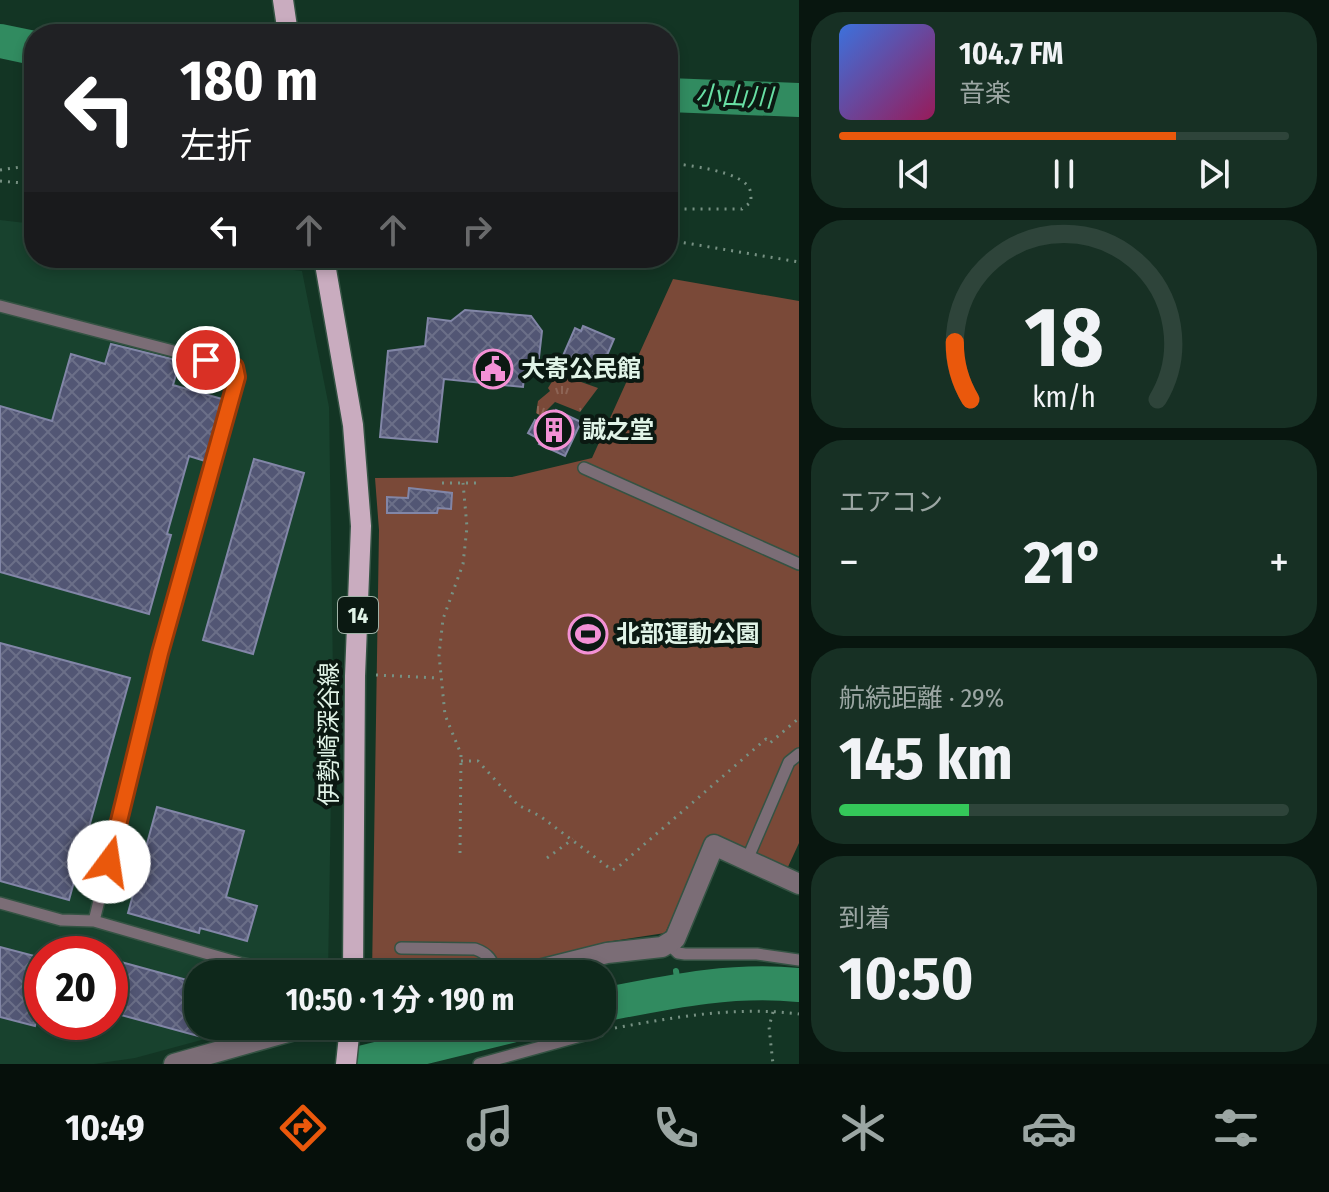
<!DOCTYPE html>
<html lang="ja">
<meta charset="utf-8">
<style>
:root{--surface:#0e281b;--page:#173024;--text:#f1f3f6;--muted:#9ba6a3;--line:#2e443a;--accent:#ea580c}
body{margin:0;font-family:"Fira Sans Condensed","Noto Sans JP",sans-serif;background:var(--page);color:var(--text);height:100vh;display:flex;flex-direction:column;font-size:30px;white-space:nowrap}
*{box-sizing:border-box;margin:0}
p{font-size:26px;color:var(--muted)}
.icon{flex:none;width:44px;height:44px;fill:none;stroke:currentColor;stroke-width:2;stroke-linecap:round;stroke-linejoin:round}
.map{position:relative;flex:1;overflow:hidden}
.sheet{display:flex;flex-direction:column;gap:12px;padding:12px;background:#08160f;width:530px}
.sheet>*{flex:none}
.top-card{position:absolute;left:24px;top:24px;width:654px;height:244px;border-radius:32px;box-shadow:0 4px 12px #0003,0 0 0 2px var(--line);background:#202124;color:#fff;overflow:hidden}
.speed{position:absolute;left:24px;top:936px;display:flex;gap:16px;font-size:40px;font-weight:700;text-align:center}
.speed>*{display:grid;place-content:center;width:104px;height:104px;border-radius:50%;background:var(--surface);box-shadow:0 4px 12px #0003,0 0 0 2px var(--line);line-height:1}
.speed .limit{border:12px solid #d22;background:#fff;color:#111}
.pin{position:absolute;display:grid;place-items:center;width:68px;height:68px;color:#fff;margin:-34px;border:4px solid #fff;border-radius:50%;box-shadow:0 2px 8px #0007}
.me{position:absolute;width:88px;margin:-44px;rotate:14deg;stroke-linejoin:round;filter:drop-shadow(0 0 6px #0008)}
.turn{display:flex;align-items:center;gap:28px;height:168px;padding:0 24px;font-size:36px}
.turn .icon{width:104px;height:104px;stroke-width:2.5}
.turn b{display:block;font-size:56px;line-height:68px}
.lanes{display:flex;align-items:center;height:76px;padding:0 24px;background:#0003;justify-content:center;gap:40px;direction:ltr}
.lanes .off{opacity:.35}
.big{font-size:60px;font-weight:700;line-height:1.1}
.sheet .card{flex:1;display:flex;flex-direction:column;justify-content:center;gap:12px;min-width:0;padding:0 28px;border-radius:32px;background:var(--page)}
.sheet .dial{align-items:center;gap:0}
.dial svg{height:208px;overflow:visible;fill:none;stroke:var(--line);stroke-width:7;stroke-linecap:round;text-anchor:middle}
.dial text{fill:var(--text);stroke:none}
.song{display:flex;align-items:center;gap:24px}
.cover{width:96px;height:96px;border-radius:12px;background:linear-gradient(135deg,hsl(220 70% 55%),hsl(330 70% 35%))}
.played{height:8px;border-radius:4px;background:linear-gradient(90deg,var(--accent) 75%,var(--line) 75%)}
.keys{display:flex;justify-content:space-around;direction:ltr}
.heat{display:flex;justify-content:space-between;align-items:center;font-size:44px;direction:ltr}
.charge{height:12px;border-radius:6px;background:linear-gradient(90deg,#34c759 29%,var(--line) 0)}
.trip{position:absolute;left:184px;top:960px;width:432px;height:80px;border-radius:32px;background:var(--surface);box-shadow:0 4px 12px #0003,0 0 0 2px var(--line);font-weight:700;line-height:80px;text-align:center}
.dock{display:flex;height:128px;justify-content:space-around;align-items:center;background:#06100b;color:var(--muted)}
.dock .icon{width:56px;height:56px}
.dock .on{color:var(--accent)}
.dock b{font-size:36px;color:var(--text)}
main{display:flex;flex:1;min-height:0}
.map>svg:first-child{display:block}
.built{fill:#18422e;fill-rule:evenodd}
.grass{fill:url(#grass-tufts)}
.pitch{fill:#7a4938}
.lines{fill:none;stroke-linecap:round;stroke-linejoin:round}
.stream{stroke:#318b60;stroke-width:6}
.river{stroke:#318b60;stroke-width:34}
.building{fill:url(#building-cross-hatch);stroke:#8286a7;stroke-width:2}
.lane-casing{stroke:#345343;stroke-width:14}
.street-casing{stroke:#345343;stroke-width:23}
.primary-casing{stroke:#345343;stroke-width:23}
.path{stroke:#779183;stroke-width:3;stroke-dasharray:2 6;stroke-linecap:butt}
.lane{stroke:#7b6d76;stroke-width:11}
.street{stroke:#7b6d76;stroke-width:20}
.primary{stroke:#c9acbf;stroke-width:20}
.route-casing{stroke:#983908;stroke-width:20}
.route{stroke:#ea580c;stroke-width:14}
.labels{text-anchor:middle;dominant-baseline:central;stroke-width:8;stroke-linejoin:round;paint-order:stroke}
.shield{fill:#0b1912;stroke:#a0b2a7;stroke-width:2}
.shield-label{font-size:22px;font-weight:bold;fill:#e0f3e7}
.poi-label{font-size:24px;font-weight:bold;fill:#e0f3e7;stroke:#0b1912;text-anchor:start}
.street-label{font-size:24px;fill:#e0f3e7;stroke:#0b1912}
.water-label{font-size:26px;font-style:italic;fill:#68dfa4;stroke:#0b1912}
</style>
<main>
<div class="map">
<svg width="799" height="1064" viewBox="0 0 799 1064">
<defs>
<pattern id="grass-tufts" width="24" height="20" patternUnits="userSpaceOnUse" patternTransform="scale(2)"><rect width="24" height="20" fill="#7a4938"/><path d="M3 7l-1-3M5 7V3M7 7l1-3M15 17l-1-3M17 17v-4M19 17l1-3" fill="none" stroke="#8d6455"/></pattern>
<pattern id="building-cross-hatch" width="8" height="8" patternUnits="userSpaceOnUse" patternTransform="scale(2)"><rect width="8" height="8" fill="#525674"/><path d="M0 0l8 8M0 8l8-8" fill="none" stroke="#6b6f88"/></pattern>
</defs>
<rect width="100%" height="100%" fill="#133524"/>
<path class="built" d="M0 220 34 224V258H253L268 267 302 271 329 407 333 676 328 974H198V1026H253L135 1058 94 1064H0ZM42 954H110V1022H42Z"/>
<path class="grass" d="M562 367 567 377 598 388 580 412 555 402 541 416 536 413 538 401 550 391 548 388 553 380 550 377 554 371Z"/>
<path class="pitch" d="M673 279 799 301V843L787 869 712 837 665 933 606 942 484 974H372L379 530 375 478 512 477 592 458Z"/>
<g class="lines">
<path class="stream" d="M676 971 679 991"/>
<path class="river" d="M0 41 34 48
M668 95 799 100
M602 1005C668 992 732 978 799 985
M356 1064 511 1026"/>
</g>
<path class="building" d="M465 310 531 316 542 331 538 366 524 378 523 387 444 379 437 442 380 437 388 351 425 346 428 318 451 321Z
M583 326 614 339 599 374 562 358 575 328 581 331Z
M111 344 180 361 173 385 222 399 205 461 189 456 167 534 171 535 149 614 0 572V406L52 421 71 354 105 364Z
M556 410 581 422 565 456 539 444 541 440 528 433 535 420 548 427Z
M254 459 304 473 253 654 203 640Z
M409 488 452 493 451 509 438 508 437 513H387V497L408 498Z
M0 643 130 678 69 900 0 881Z
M157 807 244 831 226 897 257 906 247 941 200 928 199 933 128 913Z
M0 947 42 958V998L35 1026 0 1017Z
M110 959 198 983V1036L110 1012Z"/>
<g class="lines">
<g class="lane-casing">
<path id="lane" d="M0 306 235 367 237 377 160 653 94 921
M584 468 799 564
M747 860 789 762 799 754
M0 903 61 920 94 921 240 963 290 974
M669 944 678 953 685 954H757L799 960
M401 948 475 949C489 954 492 960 496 974
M479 1064 599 1031"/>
</g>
<g class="street-casing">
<path id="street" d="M523 974 607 953 662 947 675 939 714 845 799 884
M174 1064 309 1026"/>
</g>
<g class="primary-casing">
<path id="primary" d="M283 0 288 34
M324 258 353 425 361 526 355 676 353 974
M346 1064 350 1026"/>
</g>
<path class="path" d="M668 163C686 165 744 171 750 190 751 191 751 202 751 202L742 209H668
M0 170 34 165
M0 181 34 184
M668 240 799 262
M442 483H476
M376 675 439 678
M461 761H478L518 805 540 816 612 870 617 868 766 739 770 743 799 718
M460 853 461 754 445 715 439 655 443 619 463 564 467 527 463 483
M547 858 573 839
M773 1012 769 1027 773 1064
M615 1028C675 1017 737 1006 799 1014"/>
<use href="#lane" class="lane"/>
<use href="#street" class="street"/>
<use href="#primary" class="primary"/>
</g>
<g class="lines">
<g class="route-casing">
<path id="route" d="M109 862 160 653 237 377 235 367 206 360"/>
</g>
<use href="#route" class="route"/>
</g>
<defs>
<g id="civic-ring" transform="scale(2)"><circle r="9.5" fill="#0b1912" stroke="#f391d5" stroke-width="1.5"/><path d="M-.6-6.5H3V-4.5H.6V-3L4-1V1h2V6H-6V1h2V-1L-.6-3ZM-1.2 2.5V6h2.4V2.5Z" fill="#f391d5"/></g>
<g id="building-ring" transform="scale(2)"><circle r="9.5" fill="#0b1912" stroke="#f391d5" stroke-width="1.5"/><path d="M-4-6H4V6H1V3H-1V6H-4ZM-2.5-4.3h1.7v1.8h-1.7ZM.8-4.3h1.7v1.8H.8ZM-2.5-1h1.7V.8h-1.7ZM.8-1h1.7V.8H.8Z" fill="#f391d5"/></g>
<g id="stadium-ring" transform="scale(2)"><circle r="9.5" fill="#0b1912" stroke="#f391d5" stroke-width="1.5"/><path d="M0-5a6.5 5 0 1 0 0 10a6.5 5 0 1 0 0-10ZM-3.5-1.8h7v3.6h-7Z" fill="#f391d5"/></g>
</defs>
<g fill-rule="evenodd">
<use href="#civic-ring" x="493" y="369"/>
<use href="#building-ring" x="554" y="430"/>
<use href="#stadium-ring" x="588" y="634"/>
</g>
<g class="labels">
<rect class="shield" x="338" y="597" width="40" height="36" rx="6"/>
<g class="shield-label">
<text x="358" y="615">14</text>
</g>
<g class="poi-label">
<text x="521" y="369">大寄公民館</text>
<text x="582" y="430">誠之堂</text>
<text x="616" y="634">北部運動公園</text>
</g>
<g class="street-label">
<text transform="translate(329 734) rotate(-90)">伊勢崎深谷線</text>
</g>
<g class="water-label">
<text transform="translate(734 97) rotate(2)">小山川</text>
</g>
</g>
</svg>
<div class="speed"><div class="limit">20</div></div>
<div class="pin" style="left:206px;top:360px;background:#d93025"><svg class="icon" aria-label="arrive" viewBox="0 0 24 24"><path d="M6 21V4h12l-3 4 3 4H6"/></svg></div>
<svg class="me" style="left:109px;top:862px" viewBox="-20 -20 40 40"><circle r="19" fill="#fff"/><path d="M0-13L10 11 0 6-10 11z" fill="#ea580c"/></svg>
<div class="trip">10:50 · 1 分 · 190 m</div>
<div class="top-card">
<div class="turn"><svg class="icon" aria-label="left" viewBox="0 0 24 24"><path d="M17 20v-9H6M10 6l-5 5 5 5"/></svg><div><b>180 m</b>左折</div></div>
<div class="lanes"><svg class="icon" aria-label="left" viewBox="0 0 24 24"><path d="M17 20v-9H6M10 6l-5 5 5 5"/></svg><svg class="icon off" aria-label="ahead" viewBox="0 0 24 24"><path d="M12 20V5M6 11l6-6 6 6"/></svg><svg class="icon off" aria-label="ahead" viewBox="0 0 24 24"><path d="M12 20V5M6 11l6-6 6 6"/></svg><svg class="icon off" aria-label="right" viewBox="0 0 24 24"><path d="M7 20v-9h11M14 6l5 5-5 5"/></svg></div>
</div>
</div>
<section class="sheet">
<div class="card">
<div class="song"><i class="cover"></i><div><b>104.7 FM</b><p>音楽</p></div></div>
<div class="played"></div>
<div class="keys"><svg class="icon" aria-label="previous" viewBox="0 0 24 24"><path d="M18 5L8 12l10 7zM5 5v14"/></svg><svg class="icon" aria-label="pause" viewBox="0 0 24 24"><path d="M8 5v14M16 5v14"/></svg><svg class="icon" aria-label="next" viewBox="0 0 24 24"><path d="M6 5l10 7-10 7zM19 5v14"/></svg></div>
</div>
<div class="card dial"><svg viewBox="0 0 100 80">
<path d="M14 69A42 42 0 1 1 86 69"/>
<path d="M14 69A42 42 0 0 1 8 47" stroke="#ea580c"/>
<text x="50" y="56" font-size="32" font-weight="700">18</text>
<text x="50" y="72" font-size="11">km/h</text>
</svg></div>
<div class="card"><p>エアコン</p>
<div class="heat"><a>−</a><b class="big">21°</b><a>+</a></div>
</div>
<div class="card"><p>航続距離 · 29%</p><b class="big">145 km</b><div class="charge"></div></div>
<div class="card"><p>到着</p><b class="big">10:50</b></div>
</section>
</main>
<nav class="dock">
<b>10:49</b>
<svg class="icon on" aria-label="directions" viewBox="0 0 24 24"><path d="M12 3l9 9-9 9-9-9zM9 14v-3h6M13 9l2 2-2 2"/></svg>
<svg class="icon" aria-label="music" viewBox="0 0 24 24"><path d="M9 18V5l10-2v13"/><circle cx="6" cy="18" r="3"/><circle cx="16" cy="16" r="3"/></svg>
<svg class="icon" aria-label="phone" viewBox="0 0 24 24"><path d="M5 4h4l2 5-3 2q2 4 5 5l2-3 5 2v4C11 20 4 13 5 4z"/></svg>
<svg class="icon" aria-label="climate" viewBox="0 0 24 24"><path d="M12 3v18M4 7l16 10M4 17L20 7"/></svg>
<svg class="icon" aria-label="car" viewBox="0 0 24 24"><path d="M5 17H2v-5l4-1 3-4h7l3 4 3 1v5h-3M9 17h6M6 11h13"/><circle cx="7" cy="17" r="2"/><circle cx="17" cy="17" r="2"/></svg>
<svg class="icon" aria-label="filters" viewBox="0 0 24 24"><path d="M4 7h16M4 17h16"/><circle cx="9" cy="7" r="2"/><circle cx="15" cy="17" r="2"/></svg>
</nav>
